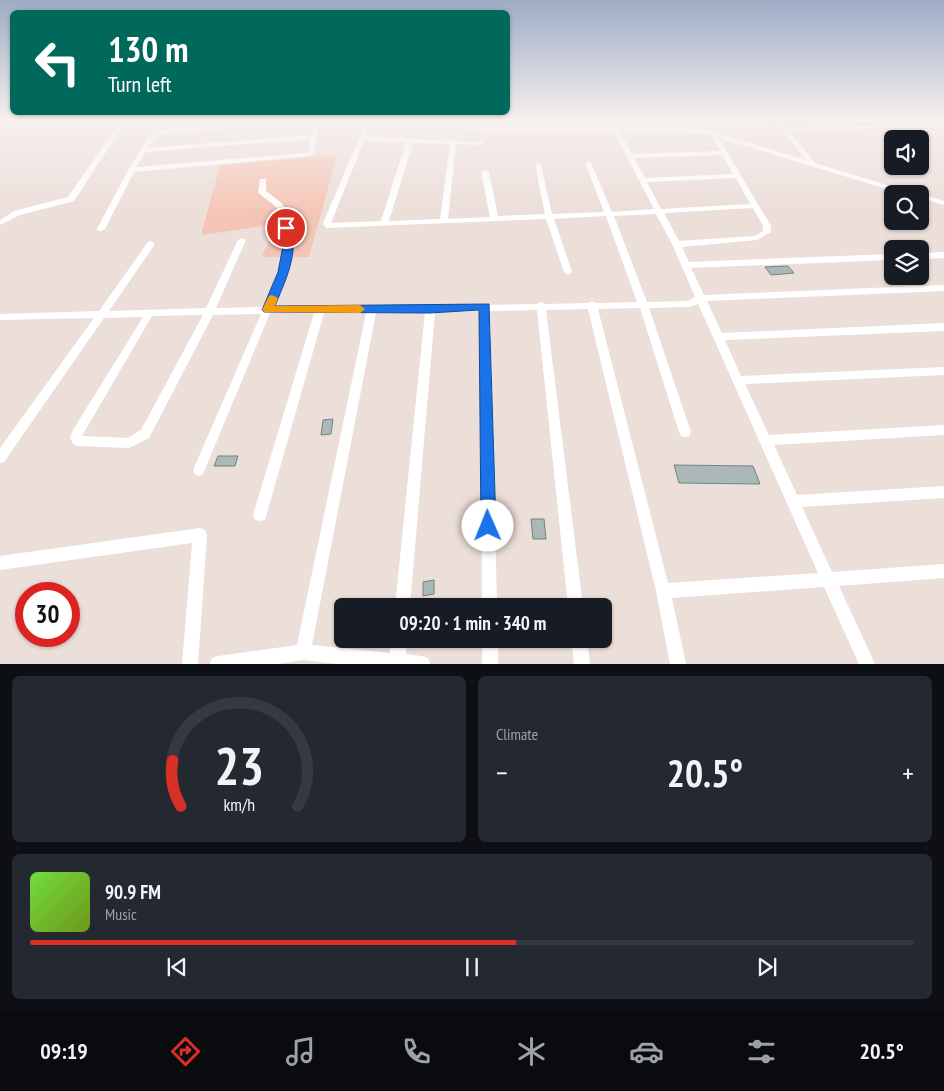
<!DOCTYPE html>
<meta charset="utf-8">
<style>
:root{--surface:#171b24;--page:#242831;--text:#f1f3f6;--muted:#9ea1a6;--line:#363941;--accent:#d93025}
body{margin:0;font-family:"PT Sans Narrow",sans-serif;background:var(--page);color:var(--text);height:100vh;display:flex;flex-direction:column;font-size:19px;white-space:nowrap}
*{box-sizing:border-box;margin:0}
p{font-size:16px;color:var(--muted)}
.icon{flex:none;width:28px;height:28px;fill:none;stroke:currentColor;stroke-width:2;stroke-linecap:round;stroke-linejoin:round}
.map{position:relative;height:664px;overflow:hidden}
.panel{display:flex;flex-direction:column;gap:12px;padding:12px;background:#0d0f14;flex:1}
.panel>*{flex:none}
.top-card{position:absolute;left:10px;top:10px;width:500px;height:105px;border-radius:8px;box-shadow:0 1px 4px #0004;background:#00695c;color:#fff;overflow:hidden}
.controls{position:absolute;left:884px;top:130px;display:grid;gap:10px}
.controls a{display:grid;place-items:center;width:45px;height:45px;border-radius:8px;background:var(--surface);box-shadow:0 1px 4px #0004;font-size:25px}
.speed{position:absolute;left:15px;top:582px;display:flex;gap:10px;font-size:25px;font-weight:700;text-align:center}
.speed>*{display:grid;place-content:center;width:65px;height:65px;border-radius:50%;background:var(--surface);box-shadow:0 1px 4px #0004;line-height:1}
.speed .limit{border:8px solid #d22;background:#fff;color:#111}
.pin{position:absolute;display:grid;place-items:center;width:42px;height:42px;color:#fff;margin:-21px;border:2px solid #fff;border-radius:50%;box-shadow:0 1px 5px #0007}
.me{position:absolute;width:55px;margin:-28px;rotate:359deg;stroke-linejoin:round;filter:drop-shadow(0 0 4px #0008)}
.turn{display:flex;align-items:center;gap:18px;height:105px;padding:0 15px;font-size:22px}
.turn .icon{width:65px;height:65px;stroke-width:2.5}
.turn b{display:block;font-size:35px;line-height:42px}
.big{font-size:38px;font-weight:600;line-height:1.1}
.panel .card{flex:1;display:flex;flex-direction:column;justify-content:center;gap:8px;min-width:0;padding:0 18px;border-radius:8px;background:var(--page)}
.panel .dial{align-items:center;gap:0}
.dial svg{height:130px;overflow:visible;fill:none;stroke:var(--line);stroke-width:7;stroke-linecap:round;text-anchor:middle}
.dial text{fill:var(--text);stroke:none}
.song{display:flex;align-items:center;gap:15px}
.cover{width:60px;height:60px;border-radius:8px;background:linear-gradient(135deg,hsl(100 70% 55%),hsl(80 70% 35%))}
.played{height:5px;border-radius:2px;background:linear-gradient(90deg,var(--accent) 55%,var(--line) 55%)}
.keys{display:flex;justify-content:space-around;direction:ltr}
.heat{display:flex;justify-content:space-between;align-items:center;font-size:28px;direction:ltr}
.panel .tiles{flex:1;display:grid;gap:12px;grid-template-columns:1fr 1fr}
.card:last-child{grid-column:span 2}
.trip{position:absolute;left:334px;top:598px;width:278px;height:50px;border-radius:8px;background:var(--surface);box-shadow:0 1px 4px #0004;font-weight:600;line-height:50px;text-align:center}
.tabs{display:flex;height:80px;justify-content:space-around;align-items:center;background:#090b0e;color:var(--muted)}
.tabs .icon{width:35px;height:35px}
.tabs .selected{color:var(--accent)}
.tabs b{font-size:22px;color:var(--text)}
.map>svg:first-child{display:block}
.green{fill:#f4c5b5}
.building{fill:#aab9b8;stroke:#758382}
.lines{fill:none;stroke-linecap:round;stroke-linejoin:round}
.lane{stroke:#fff;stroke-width:3}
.street{fill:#fff;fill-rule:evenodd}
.route{fill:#1a73e8;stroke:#114b97}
.slow{fill:#f59e0b}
</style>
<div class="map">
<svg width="944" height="664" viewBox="0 0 944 664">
<rect width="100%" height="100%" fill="#ecded9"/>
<path class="green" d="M765 120H944V130L772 128Z
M337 155 309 257H262L276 224 201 235 220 165Z"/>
<path class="building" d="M788 266 794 273 771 275 765 267Z
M333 419 331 434 321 435 323 420Z
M218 456H238L235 466H214Z
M674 465 753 466 760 484 679 483Z
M531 519H544L546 539H533Z
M434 580V594L423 596V582Z"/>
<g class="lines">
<path class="lane" d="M778 120 784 128
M915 120 923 126
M873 127 944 126"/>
<path class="street" d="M30 120H52L49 122 0 127V123Z
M121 120H127L74 201 20 215 0 225V220L14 211 68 197Z
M159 120H165L159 130 285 120H319L315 152 310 156 134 172 105 229 101 231H98L97 229 128 170ZM313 120 311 135 148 148 157 134 310 122ZM310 139 309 151 306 153 136 167 146 152Z
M364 120H396L484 127 703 129 806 160 782 129V127L875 126 876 127 873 129 789 130 815 163 916 194H903L719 138 771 226V232L757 240 682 247 689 262 892 254V260L691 268 704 295 944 285V291L707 301 722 333 944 323V331L725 340 741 376 944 367V375L745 384 769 435 944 425V435L774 445 797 495 944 486V498L802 507 832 572 944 564V578L839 586 875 664H859L824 587 672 598 686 664H670L656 591 588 309 546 310 583 606H568L537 310 490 311 497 606H482L480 311 435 312 410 606H395L425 312 376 313 312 645 390 653 391 639H407L406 654 422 656 428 658 430 664H338L303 660 278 664H210L212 658 218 656 297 645 366 313H324L265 520 260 521 255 520 253 515 314 313H270L203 474 199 476 195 474 193 470 261 314 213 315 149 438 129 448 78 446 74 445 70 438 73 430 143 317 104 318 4 462 0 463V448L94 318 0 320V314L99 311 148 242 151 241 155 244 109 311 206 308 238 240 242 238 246 240 216 308 263 307C275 280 294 239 278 210 273 202 264 199 258 192L260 179H266V191C272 196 279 200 284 206 304 235 285 279 273 307L481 305 485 303 489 305 537 304 541 302 545 304 588 303 592 301 596 303 637 302 606 216 554 219 572 272 568 275 564 272 546 219 326 228 323 223 359 139ZM370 121 484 131 614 132 654 209 612 212 591 163 588 161 585 163 604 212 552 214 541 165 538 163 535 165 545 214 498 216 489 172 485 170 481 172 490 217 448 219 456 144 481 145 484 143 483 142 366 137ZM620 132 703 133 711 135 720 151 632 154ZM364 141 406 142 381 221 331 223ZM413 143 450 144 440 219 389 221ZM722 155 733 174 645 178 634 158ZM736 178 750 204 661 209 647 182ZM753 208 763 226V231L755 236 679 241 664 213ZM656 214 673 246 695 297 688 301 647 302 614 216ZM698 304 713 337 818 573 668 583 598 309 640 308 679 432 681 436 685 437 689 436 691 432 649 308 690 307ZM203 315 141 430 128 438 82 436 152 316Z
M920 194 944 201V205L920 198Z
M944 252V258L920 259V253Z
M200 528 205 530 207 535 198 664H182L192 543 0 570V556Z
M482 639H498V664H482Z
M571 639H587L590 664H574Z"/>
</g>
<linearGradient id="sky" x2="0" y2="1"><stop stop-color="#9dabc4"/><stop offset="0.56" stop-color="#f6f0ee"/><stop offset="1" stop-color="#f6f0ee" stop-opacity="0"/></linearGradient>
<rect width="944" height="213" fill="url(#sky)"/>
<path class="route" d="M283 226H289C301 251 284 283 275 306L489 304 496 526 494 532 488 534 483 532 481 526 479 310 430 313 264 312 262 310 278 272 284 241Z"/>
<path class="slow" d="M272 295 278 298 275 306 360 305 365 309 360 313 264 312 262 310 269 296Z"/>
</svg>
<div class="controls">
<a><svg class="icon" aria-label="sound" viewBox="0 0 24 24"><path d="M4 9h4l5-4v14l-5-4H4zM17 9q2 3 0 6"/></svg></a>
<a><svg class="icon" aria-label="search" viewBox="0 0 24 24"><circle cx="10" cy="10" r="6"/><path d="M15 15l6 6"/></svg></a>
<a><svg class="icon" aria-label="layers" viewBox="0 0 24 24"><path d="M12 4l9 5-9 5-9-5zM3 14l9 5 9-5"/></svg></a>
</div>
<div class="speed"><div class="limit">30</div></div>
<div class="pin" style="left:286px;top:228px;background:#d93025"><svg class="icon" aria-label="arrive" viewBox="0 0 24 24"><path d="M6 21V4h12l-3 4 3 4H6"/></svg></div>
<svg class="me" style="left:488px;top:526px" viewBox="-20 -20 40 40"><circle r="19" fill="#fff"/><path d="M0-13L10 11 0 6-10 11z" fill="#1a73e8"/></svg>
<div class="trip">09:20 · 1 min · 340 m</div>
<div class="top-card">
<div class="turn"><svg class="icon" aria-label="left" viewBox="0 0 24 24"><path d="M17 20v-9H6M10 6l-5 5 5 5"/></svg><div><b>130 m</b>Turn left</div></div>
</div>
</div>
<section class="panel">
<div class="tiles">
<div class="card dial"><svg viewBox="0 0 100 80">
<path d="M14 69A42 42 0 1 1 86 69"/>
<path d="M14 69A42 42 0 0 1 9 41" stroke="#d93025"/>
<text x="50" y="56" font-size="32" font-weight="700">23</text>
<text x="50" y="72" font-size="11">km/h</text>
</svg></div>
<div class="card"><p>Climate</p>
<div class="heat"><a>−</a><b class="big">20.5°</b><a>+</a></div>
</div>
<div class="card">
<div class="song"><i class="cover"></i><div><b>90.9 FM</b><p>Music</p></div></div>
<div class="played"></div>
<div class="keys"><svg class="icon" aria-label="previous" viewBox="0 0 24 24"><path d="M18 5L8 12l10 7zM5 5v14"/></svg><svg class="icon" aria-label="pause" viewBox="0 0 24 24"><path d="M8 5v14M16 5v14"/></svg><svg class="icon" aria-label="next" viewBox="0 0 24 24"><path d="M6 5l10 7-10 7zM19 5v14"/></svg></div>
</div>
</div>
</section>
<nav class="tabs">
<b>09:19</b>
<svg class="icon selected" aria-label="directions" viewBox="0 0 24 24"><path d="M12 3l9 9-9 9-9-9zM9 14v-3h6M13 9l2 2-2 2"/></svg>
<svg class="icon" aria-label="music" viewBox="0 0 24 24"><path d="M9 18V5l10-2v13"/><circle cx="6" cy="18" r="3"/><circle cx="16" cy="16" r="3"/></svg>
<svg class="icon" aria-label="phone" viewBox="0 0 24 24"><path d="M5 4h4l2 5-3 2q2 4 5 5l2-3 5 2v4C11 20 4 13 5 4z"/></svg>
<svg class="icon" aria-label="climate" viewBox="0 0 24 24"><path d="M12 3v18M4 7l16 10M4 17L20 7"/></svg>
<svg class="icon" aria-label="car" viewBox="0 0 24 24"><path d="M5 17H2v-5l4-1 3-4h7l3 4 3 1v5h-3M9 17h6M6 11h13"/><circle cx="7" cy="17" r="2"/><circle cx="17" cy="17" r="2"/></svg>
<svg class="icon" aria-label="filters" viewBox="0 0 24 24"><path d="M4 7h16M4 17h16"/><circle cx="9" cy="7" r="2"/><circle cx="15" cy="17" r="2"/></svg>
<b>20.5°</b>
</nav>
